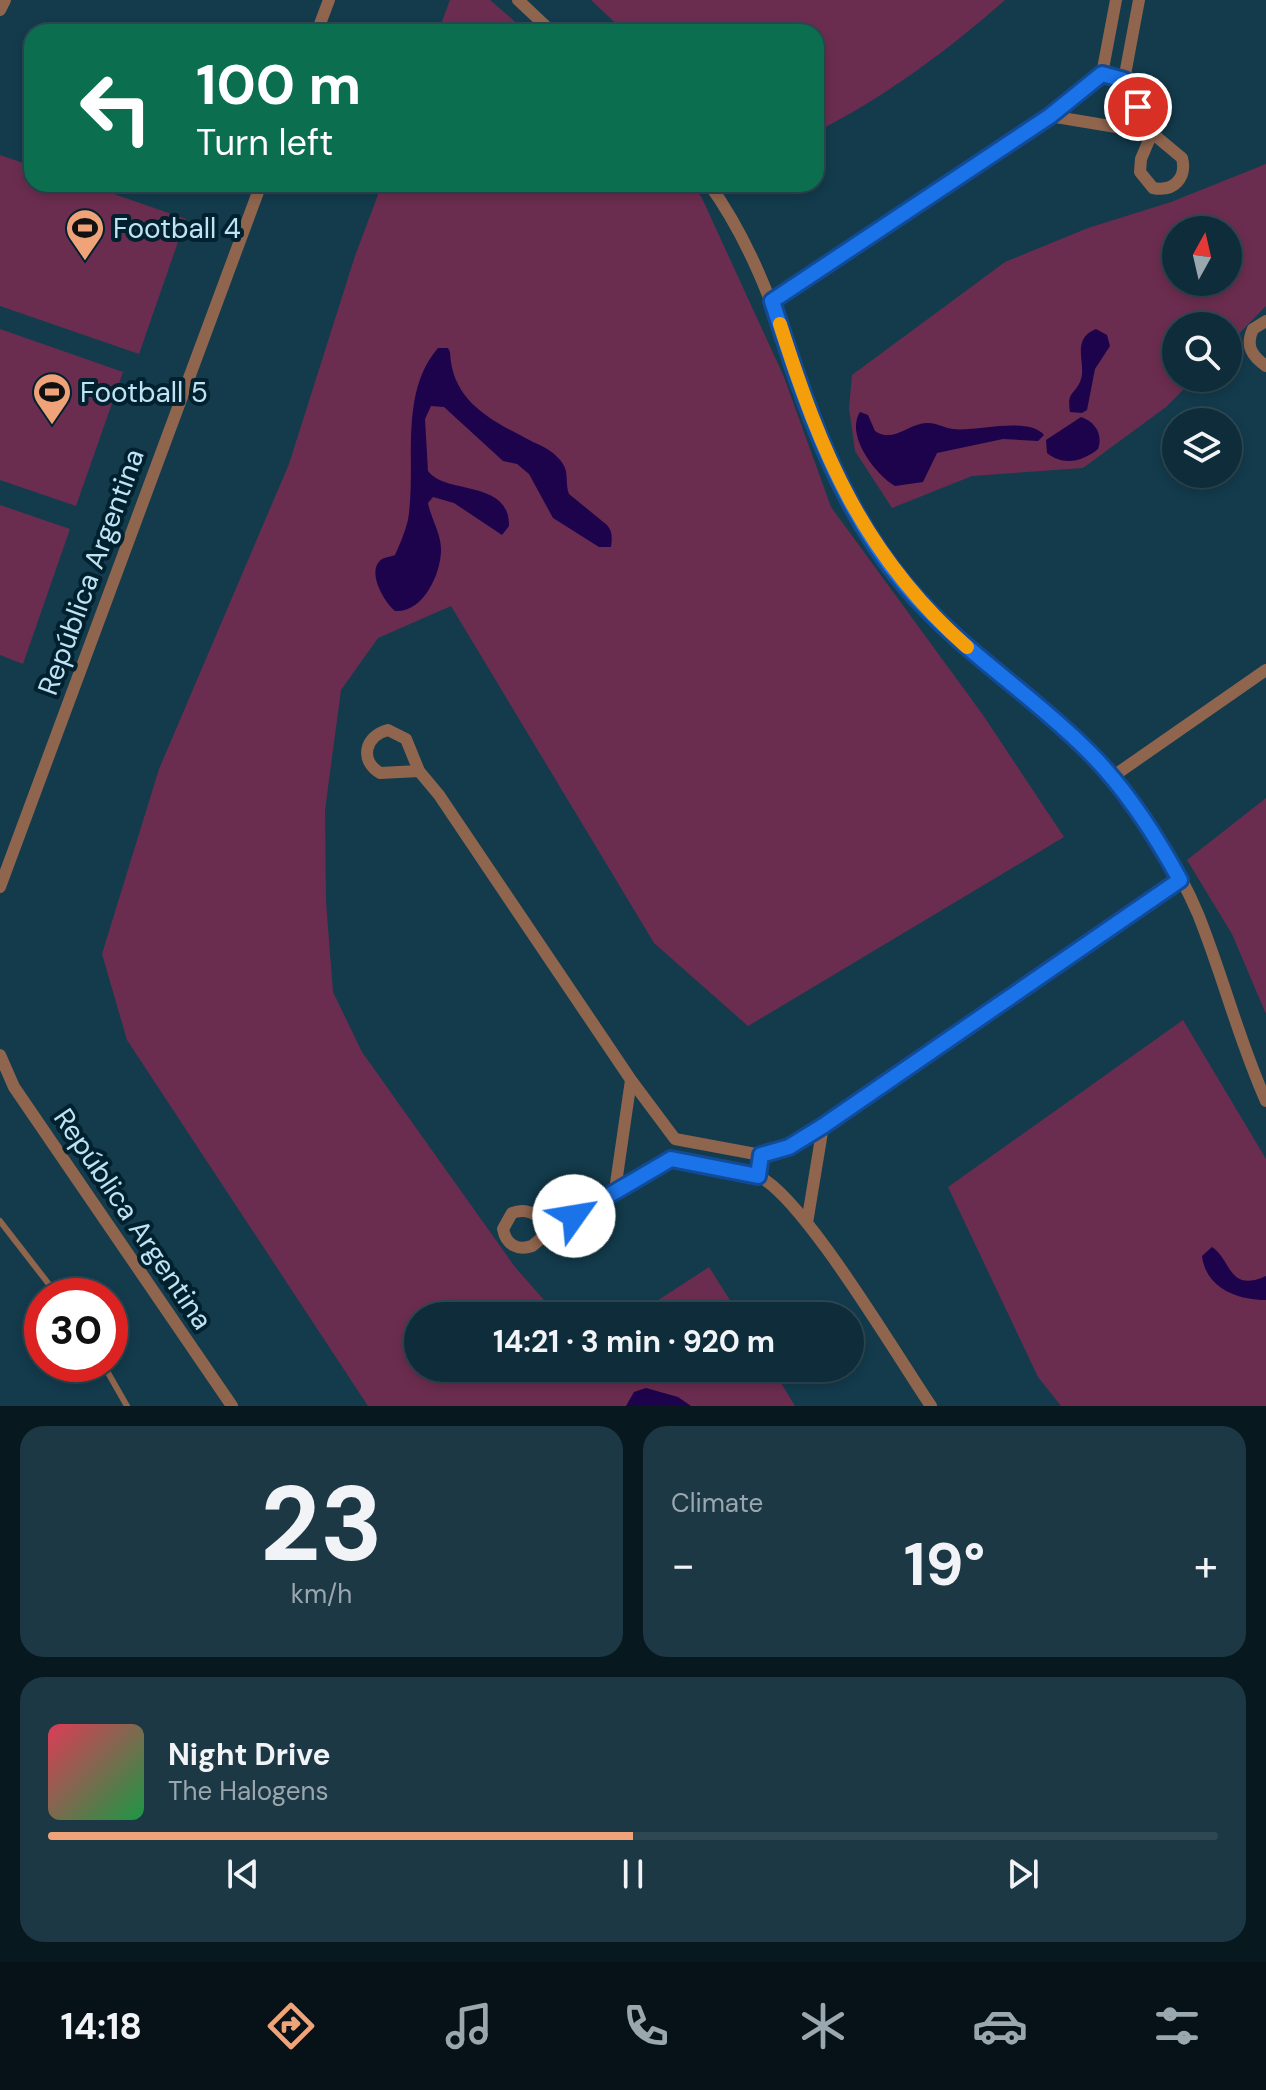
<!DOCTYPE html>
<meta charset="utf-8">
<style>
:root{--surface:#0e2c39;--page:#1c3844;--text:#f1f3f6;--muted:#9ba7ae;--line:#2e4853;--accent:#f0a278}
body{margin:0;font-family:"DM Sans",sans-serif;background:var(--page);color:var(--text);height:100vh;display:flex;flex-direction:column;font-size:30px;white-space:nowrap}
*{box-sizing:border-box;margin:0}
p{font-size:26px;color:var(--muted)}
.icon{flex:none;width:44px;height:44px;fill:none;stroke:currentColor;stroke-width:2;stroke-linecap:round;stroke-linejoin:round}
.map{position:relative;height:1406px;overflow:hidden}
.sheet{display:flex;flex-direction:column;gap:20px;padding:20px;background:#08181f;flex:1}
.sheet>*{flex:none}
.hud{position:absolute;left:24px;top:24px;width:800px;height:168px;border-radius:24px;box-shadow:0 4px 12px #0003,0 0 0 2px var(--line);background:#0b6e4f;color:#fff;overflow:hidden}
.needle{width:52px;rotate:8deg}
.tools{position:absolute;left:1162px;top:216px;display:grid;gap:16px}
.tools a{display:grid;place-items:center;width:80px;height:80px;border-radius:50%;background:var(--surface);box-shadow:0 4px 12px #0003,0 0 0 2px var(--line);font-size:40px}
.speed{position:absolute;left:24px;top:1278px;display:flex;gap:16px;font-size:40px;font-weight:700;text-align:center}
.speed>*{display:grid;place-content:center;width:104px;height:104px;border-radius:50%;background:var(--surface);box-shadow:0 4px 12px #0003,0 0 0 2px var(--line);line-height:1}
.speed .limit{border:12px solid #d22;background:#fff;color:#111}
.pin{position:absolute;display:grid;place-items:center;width:68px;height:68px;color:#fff;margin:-34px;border:4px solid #fff;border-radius:50%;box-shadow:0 2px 8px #0007}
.me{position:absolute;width:88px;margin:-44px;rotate:58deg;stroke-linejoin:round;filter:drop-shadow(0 0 6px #0008)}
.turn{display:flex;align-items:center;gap:28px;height:168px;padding:0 40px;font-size:36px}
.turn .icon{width:104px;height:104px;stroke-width:2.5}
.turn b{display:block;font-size:56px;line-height:68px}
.big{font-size:60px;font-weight:700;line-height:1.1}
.sheet .widget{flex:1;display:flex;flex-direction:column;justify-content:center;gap:12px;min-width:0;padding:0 28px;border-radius:24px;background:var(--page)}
.sheet .dial{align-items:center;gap:0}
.dial b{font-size:104px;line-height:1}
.song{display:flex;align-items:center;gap:24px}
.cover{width:96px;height:96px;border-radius:12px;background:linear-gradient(135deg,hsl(350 70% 55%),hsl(140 70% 35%))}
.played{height:8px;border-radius:4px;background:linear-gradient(90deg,var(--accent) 50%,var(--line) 50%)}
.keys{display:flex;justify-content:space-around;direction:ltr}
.heat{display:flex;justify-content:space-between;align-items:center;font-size:44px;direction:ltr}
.sheet .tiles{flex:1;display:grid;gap:20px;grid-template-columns:1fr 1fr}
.widget:last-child{grid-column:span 2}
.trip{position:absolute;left:404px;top:1302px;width:460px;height:80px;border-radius:40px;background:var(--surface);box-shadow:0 4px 12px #0003,0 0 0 2px var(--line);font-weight:700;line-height:80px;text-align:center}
.tab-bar{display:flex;height:128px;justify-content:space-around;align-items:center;background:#061217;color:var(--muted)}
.tab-bar .icon{width:56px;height:56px}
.tab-bar .selected{color:var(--accent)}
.tab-bar b{font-size:36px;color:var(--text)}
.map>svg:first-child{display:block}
.green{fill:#6b2d4f;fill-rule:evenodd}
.water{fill:#1d034c}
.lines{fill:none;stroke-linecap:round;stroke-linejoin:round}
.service{stroke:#90654e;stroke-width:6}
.minor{stroke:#90654e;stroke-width:12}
.route-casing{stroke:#114b97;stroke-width:20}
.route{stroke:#1a73e8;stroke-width:14}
.slow{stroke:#f59e0b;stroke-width:14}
.labels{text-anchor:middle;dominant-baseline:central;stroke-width:8;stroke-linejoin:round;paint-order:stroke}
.poi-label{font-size:28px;fill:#bfe3f4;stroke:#01212e;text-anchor:start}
.street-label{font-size:28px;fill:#bfe3f4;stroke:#01212e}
</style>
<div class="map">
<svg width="1266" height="1406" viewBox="0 0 1266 1406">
<rect width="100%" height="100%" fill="#133b4c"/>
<path class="green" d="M450 0H490L527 32H438Z
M591 0H1005C947 51 885 97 816 132V32H625Z
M0 155 32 166V184H85L186 219 139 354 0 306Z
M1266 164V306L1228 345V326H1176V378H1195L1166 407 1083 468 972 476 892 508 855 451 849 408 852 375 1005 262 1088 228 1171 202ZM1176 230H1228V282H1176Z
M382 184H689L701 196 784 377 831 507 983 715 1064 837 748 1026 654 943 451 606 378 638 341 690 325 810 326 901 333 992 362 1052 515 1267 558 1316H418V1368H772L795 1406H368L127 1040 102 954 159 769 289 464 355 256Z
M0 329 123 372 76 506 0 480Z
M0 505 70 529 23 664 0 655Z
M1266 798V1014L1232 934 1187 860Z
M1183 1020 1266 1159V1406H1061L1038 1377 948 1187Z
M709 1267 740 1316H634Z"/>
<path class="water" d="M1096 329 1107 335 1110 346 1095 369 1087 410 1082 413 1070 412C1067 392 1073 396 1080 382 1088 364 1069 340 1096 329Z
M438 348H448L450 352C452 403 493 421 533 442 545 447 556 453 563 464 569 473 565 484 569 494L607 525C613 532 612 539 611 547H599L553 518 529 474 517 464 503 461 444 407 431 406 425 419 428 471C445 495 510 479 509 526L502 535 454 503 433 497 428 503C431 519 442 535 441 552 440 575 423 613 395 611 385 603 365 571 382 559 386 557 390 557 395 555 400 544 405 532 408 520 417 465 398 394 438 348Z
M860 412 868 415 875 431C894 444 910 422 928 423 937 423 945 428 953 429 976 432 1028 416 1044 435L1038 441 1003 439 937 453 923 482 895 486C875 474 845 435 860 412Z
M1081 417C1096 422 1103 435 1098 449 1082 462 1063 466 1047 453L1046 440Z
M1212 1247C1232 1260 1228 1293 1266 1276V1300C1237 1300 1206 1288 1202 1256Z
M646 1388 678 1397 691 1406H626L634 1392Z"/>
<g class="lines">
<path class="service" d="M0 1221 58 1296
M103 1364 127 1406"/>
<path class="minor" d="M518 0 552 32
M1139 0 1124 80 1152 133
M0 10 5 0
M317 32 329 0
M1050 116 1152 133 1182 158C1187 178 1174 192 1153 188L1140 172 1141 159 1152 133
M709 184C786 290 799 425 868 535 907 595 959 642 1013 687 1047 716 1083 742 1112 776 1146 817 1177 865 1198 914 1223 976 1239 1041 1266 1101
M772 301 1050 116 1102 74 1116 0
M1266 321 1253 329C1245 346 1252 356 1266 366
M419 771 380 773C359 760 365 736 388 730L406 739 419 771 439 795 631 1080 615 1190
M1112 777 1266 670
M0 887 261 184
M0 1055 14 1087 232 1406
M631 1080 675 1139 761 1155 789 1147 823 1126 1180 880
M807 1223 823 1126
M554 1228C540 1218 529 1206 512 1213L503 1229C506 1245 518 1251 532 1246L554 1228 671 1159 758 1176C803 1196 898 1358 931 1406"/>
</g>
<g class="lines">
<g class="route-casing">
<path id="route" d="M574 1216 671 1159 758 1176 761 1155 789 1147 823 1126 1180 880C1155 834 1126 789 1089 752 1031 693 958 649 905 585 837 504 804 400 772 301L1050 116 1102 74 1124 80 1138 107"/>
</g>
<use href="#route" class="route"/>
<path class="slow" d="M780 324C821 453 863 555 967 647"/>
</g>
<defs>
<g id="stadium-pin" transform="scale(2)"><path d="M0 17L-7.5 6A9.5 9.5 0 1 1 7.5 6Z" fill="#f0a278" stroke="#01212e"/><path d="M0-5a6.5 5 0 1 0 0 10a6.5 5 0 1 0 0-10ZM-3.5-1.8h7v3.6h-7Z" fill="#111"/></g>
</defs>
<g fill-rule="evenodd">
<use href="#stadium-pin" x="85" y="228"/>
<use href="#stadium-pin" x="52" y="392"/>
</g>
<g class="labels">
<g class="poi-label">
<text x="113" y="228">Football 4</text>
<text x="80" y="392">Football 5</text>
</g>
<g class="street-label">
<text transform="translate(91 572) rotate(-70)">República Argentina</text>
<text transform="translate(133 1219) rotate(56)">República Argentina</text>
</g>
</g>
</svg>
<div class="tools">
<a><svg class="needle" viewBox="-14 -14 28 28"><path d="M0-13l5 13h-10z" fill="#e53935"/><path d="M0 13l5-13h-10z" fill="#9ba7ae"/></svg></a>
<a><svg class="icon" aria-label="search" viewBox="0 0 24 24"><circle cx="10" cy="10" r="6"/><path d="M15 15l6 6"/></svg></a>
<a><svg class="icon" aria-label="layers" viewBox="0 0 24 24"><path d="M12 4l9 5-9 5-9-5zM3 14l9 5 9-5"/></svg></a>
</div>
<div class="speed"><div class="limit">30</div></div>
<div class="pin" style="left:1138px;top:107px;background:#d93025"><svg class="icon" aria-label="arrive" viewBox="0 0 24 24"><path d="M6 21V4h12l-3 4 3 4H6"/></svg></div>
<svg class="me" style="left:574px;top:1216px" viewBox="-20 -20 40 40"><circle r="19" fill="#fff"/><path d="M0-13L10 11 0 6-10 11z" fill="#1a73e8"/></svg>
<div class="trip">14:21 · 3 min · 920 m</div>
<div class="hud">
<div class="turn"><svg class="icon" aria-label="left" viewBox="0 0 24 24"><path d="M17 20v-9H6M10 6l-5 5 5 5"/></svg><div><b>100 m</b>Turn left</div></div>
</div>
</div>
<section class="sheet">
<div class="tiles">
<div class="widget dial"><b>23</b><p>km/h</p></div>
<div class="widget"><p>Climate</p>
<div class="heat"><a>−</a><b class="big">19°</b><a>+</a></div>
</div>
<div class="widget">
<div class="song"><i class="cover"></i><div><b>Night Drive</b><p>The Halogens</p></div></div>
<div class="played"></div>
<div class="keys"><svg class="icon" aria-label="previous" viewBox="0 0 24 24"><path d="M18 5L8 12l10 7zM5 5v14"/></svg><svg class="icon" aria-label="pause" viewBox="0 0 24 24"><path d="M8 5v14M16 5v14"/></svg><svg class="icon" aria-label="next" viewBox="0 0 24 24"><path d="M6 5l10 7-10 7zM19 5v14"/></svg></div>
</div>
</div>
</section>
<nav class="tab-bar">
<b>14:18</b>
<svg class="icon selected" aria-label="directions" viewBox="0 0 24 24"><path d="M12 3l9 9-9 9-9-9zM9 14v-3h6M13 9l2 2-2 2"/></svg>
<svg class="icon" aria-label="music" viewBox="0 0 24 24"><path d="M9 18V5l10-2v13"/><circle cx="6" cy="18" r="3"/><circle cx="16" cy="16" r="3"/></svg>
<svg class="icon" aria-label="phone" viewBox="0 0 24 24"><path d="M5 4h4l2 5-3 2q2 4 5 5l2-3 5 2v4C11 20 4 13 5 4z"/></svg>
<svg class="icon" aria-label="climate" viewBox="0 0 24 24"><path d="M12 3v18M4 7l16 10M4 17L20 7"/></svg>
<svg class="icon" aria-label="car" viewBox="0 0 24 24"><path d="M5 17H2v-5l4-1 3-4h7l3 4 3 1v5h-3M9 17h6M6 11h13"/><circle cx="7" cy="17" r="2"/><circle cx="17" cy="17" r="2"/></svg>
<svg class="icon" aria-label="filters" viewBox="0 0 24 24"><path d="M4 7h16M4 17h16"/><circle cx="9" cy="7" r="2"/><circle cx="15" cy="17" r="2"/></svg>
</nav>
